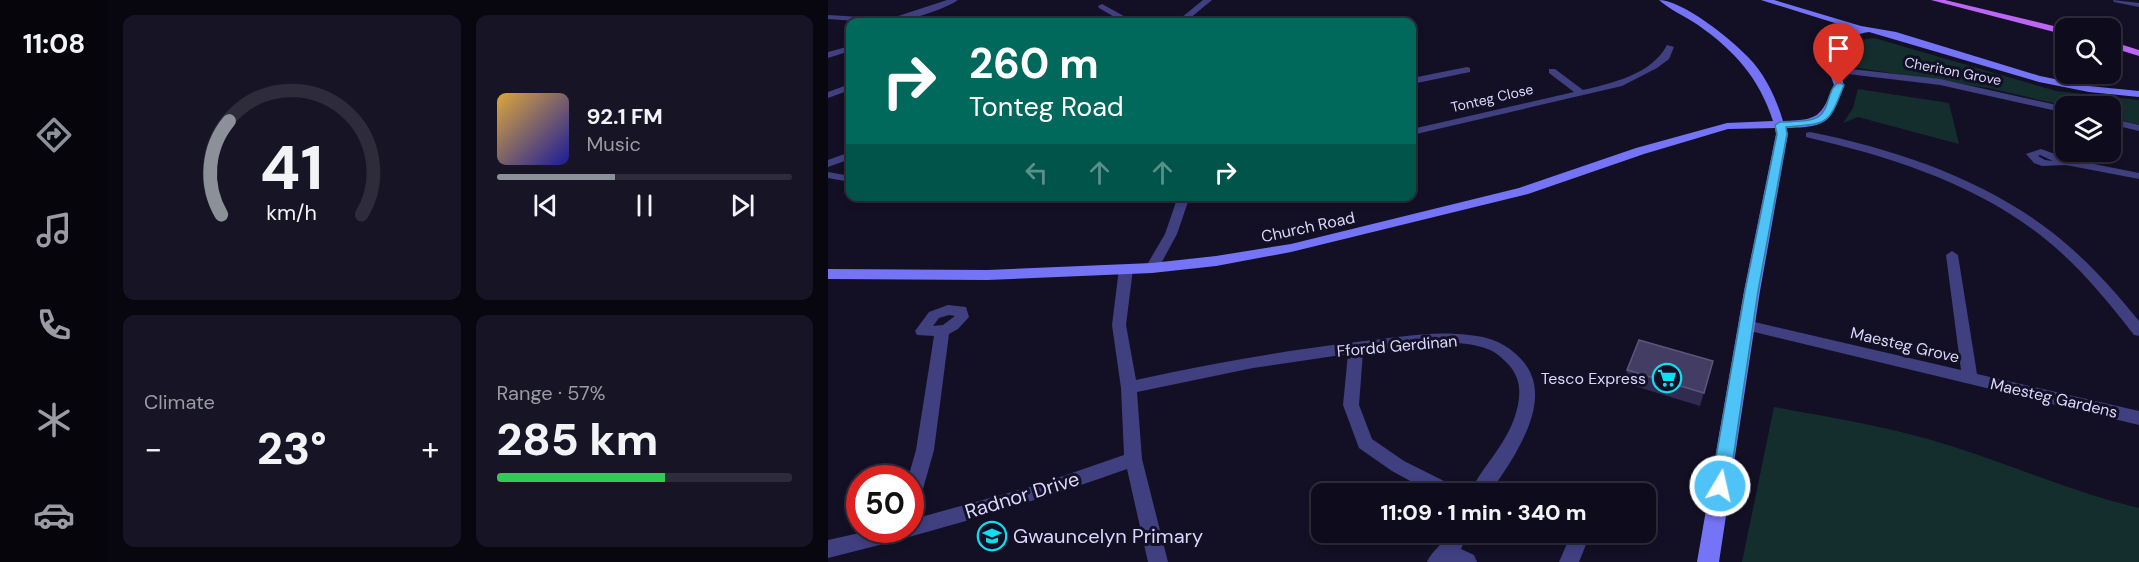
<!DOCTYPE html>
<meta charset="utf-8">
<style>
:root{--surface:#0e0c1c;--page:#171525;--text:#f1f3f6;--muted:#9b9ba3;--line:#2e2c3b;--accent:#8c9099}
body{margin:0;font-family:"DM Sans",sans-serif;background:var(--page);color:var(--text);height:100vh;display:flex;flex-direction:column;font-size:22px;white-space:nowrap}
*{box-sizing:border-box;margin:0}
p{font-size:20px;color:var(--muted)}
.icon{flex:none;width:33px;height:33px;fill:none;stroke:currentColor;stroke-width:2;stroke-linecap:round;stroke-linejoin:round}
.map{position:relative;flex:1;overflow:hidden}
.sheet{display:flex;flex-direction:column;gap:15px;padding:15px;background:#08070f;width:720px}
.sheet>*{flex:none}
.guide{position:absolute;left:18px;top:18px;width:570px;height:183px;border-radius:12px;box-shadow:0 3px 9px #0003,0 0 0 2px var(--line);background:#00695c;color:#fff;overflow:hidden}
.buttons{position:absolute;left:1227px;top:18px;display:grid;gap:12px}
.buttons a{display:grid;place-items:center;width:66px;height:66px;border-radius:12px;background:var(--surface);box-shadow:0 3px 9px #0003,0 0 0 2px var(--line);font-size:30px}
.speed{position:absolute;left:18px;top:465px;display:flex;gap:12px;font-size:30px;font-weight:700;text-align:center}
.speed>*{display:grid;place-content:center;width:78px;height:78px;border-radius:50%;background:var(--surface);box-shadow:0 3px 9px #0003,0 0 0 2px var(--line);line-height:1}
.speed .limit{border:9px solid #d22;background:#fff;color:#111}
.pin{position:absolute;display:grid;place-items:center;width:51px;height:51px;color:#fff;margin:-62px -26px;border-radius:50% 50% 50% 0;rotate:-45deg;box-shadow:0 0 6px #0007}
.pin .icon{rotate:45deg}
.me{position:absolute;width:66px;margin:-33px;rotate:9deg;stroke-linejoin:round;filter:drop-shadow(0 0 4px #0008)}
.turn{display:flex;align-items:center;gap:21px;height:126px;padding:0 24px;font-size:27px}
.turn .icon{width:78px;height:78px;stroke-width:2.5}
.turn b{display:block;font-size:42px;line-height:51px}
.lanes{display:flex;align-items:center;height:57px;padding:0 24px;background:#0003;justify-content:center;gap:30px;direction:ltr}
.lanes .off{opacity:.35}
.big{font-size:45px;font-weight:800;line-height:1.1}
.sheet .card{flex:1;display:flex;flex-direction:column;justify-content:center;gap:9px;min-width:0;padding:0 21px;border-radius:12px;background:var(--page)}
.sheet .dial{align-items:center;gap:0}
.dial svg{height:156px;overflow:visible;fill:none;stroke:var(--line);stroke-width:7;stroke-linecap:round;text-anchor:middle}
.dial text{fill:var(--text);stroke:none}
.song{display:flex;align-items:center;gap:18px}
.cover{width:72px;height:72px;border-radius:9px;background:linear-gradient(135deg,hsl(40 70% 55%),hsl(240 70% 35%))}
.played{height:6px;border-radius:3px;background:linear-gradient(90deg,var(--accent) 40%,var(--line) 40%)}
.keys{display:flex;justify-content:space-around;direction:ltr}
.heat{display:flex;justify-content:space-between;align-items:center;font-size:33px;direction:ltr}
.charge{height:9px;border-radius:4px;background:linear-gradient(90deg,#34c759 57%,var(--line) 0)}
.sheet .tiles{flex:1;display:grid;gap:15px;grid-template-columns:repeat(2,1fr)}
.trip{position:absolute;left:483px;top:483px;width:345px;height:60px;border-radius:12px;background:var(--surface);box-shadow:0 3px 9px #0003,0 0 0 2px var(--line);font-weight:800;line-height:60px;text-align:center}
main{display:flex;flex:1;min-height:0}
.menu{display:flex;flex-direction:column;width:108px;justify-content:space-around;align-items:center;background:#06050b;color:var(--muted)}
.menu .icon{width:42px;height:42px}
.menu .active{color:var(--accent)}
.menu b{font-size:27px;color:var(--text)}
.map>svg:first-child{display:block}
.green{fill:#142e2d}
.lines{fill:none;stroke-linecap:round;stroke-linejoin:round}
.street{fill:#403f80;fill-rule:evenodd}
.secondary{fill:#7574f6;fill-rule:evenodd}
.primary{fill:#bd65f5;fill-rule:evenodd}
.wall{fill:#322b51}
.building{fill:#443d63;stroke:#5b567b;stroke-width:1.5}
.route{fill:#4fc3f7;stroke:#337fa1;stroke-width:1.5}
.labels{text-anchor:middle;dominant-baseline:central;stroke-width:6;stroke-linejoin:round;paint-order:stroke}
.far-street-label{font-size:14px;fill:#dad7fc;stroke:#131025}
.street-label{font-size:16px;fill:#dad7fc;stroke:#131025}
.poi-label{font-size:16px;fill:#dad7fc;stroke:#131025;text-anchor:end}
.near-street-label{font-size:20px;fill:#dad7fc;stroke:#131025}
.near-poi-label{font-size:20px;fill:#dad7fc;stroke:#131025;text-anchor:start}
</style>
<main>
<nav class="menu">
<b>11:08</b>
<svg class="icon active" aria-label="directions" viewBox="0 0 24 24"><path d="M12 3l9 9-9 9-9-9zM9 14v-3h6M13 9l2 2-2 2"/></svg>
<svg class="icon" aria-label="music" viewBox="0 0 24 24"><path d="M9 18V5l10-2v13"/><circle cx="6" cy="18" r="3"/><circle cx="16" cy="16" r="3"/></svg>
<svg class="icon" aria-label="phone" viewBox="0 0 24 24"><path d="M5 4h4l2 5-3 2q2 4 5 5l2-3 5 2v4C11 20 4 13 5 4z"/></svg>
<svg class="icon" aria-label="climate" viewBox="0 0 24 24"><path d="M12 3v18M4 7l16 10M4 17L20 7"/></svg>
<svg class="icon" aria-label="car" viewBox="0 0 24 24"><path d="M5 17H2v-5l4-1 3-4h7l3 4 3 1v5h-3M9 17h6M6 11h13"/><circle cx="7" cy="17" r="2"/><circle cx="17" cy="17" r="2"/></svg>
</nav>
<section class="sheet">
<div class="tiles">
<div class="card dial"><svg viewBox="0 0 100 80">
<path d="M14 69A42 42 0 1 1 86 69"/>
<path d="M14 69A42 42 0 0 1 18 21" stroke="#8c9099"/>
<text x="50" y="56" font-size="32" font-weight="700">41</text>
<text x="50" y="72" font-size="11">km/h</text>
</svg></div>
<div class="card">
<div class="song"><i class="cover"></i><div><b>92.1 FM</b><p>Music</p></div></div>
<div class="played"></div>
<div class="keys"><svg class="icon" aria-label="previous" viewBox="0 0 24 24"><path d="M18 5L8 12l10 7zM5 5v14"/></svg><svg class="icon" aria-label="pause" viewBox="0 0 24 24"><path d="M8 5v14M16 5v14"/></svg><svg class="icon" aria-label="next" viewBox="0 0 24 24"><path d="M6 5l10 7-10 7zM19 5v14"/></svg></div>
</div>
<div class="card"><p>Climate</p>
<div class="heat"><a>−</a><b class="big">23°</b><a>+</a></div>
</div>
<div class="card"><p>Range · 57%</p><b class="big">285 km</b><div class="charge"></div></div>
</div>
</section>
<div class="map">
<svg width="1311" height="562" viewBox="0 0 1311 562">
<rect width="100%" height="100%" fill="#131025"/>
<path class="green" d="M1046 38 1228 91 1311 100V125L1283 117 1282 106H1238L1160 88 1017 66C1018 46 1027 40 1046 38Z
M1030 89 1121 103 1131 144 1030 117 1015 123 1025 108Z
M946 407C1005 418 1063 427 1120 445 1184 465 1246 493 1311 508V562H914Z"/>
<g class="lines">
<path class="street" d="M119 0H130C114 11 71 24 52 22Z
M375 0H384L361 19 384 20 388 22H348Z
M1285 0 1311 3V7L1286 2Z
M274 4 303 20 304 22H295L271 8 270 6Z
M0 15 32 17 41 22 0 19Z
M839 45 846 47 841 59 829 68 794 86 584 135V129L746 92 721 73V69H727L755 90C785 83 824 74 839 45Z
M22 46V51L0 58V52Z
M639 67 642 68V72L584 84V78Z
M1006 67 1112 79 1238 107V113L1112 85 1003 72 1002 70Z
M22 84V90L0 98V92Z
M1282 118 1311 125V131L1282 124Z
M982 132C1067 149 1156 179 1225 233 1257 258 1285 289 1311 321V336L1306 335C1279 300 1250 265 1216 238 1147 183 1063 157 978 137V133Z
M1213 149 1241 159 1311 173V179L1238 165 1214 166 1206 163 1198 154ZM1212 155 1225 161 1217 160 1210 156Z
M22 152V159L0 167V160Z
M0 172 22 176V182L0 178Z
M350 196H362L349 234 329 271H319L317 268 337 234Z
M1124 251 1130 255 1149 374 1311 411V425L918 330 913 329 911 325 913 321 918 320 1133 370 1118 255Z
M298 265 305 269 298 325 308 380C380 364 454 351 528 342 565 338 604 330 641 335 662 337 678 343 693 359 730 398 685 459 661 494H641C654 467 676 447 686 419 693 399 695 380 680 364 675 359 669 353 662 350 628 335 571 348 535 352L531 405 544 439 576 461 630 488 633 494H606L564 471 531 448 515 405 520 354 425 368 309 392 314 459 340 562H320L299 469C200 504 101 533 0 558V540L45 530H82V520L209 485 296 455 293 388 284 325 291 269Z
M120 305 138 307 141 317 130 329 121 334 106 450 91 503 89 509 82 511V478H80L88 450 106 336 89 335 87 331 101 312ZM121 315 127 316 115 325 105 326 111 318Z
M621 532H640L633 549 646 555 649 562H599C604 550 616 544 621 532Z
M744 532H763L751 562H731Z"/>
<path class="secondary" d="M831 0C854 0 903 39 920 57 937 74 948 98 955 121 991 120 993 117 1006 85L998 63V49L1013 36 1026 29 933 0H946L1033 26 1068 32 1212 76 1261 86 1311 91V97L1261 92 1211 82 1041 32C1028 33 1018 41 1008 50V63L1016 85C1002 123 1000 127 958 128L960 134 932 291 891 562H869L916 291 948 134 947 128 900 129 816 154 700 194 463 252 388 266 324 273 159 280 0 279V269L159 270 324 263 388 256 463 244 691 188 808 148 899 123 945 121C931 78 907 51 870 25 857 16 842 10 831 0Z"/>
<path class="primary" d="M1103 0H1117L1238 29V35Z
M1282 41 1311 50V56L1282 47Z"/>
</g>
<path class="wall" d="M885 361 872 406 797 383 799 370Z"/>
<path class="building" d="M811 340 885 361 876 393 799 370Z"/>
<path class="route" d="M1011 82 1016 85C1000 126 1001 123 958 127L959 134 930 291 901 486 899 492 892 494 886 492 883 486 917 291 949 134 947 125 952 122C962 121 981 123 990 117 1002 110 999 88 1011 82Z"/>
<defs>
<g id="supermarket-ring" transform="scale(1.5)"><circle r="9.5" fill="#131025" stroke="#10ddef" stroke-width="1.5"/><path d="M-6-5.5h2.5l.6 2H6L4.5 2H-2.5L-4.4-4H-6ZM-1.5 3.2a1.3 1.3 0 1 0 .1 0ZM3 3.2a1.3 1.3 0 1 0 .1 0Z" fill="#10ddef"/></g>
<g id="school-ring" transform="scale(1.5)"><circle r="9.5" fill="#131025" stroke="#10ddef" stroke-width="1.5"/><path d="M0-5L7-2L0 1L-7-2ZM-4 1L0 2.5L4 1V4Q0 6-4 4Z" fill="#10ddef"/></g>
</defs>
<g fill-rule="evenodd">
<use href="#supermarket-ring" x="839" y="378"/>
<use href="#school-ring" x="164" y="536"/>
</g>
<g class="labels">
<g class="far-street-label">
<text transform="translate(1125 71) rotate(11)">Cheriton Grove</text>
<text transform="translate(664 98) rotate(-13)">Tonteg Close</text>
</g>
<g class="street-label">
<text transform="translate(480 227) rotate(-12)">Church Road</text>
<text transform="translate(1077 345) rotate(13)">Maesteg Grove</text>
<text transform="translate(569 346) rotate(-5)">Ffordd Gerdinan</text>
<text transform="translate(1226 398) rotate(13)">Maesteg Gardens</text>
</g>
<g class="poi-label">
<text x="818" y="378">Tesco Express</text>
</g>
<g class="near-street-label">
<text transform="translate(194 495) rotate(-17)">Radnor Drive</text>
</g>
<g class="near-poi-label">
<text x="185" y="536">Gwauncelyn Primary</text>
</g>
</g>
</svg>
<div class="buttons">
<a><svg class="icon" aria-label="search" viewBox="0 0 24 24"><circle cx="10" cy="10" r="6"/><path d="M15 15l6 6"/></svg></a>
<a><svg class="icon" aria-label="layers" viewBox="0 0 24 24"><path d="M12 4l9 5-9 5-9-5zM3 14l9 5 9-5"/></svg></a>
</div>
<div class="speed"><div class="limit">50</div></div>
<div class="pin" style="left:1011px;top:85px;background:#d93025"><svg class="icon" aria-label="arrive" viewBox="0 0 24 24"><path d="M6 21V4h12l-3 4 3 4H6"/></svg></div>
<svg class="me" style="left:892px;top:486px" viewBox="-20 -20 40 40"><circle r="17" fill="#4fc3f7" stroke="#fff" stroke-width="3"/><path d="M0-11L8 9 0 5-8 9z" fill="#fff"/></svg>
<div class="trip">11:09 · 1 min · 340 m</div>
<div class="guide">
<div class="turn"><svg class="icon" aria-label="right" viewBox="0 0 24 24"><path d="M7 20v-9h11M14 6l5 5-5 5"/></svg><div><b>260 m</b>Tonteg Road</div></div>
<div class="lanes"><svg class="icon off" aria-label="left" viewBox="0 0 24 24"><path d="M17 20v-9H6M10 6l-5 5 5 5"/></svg><svg class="icon off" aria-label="ahead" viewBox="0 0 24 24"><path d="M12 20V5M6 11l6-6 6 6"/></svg><svg class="icon off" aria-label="ahead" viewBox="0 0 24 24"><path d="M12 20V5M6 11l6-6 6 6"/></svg><svg class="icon" aria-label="right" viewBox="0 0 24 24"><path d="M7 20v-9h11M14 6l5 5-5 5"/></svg></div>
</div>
</div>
</main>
